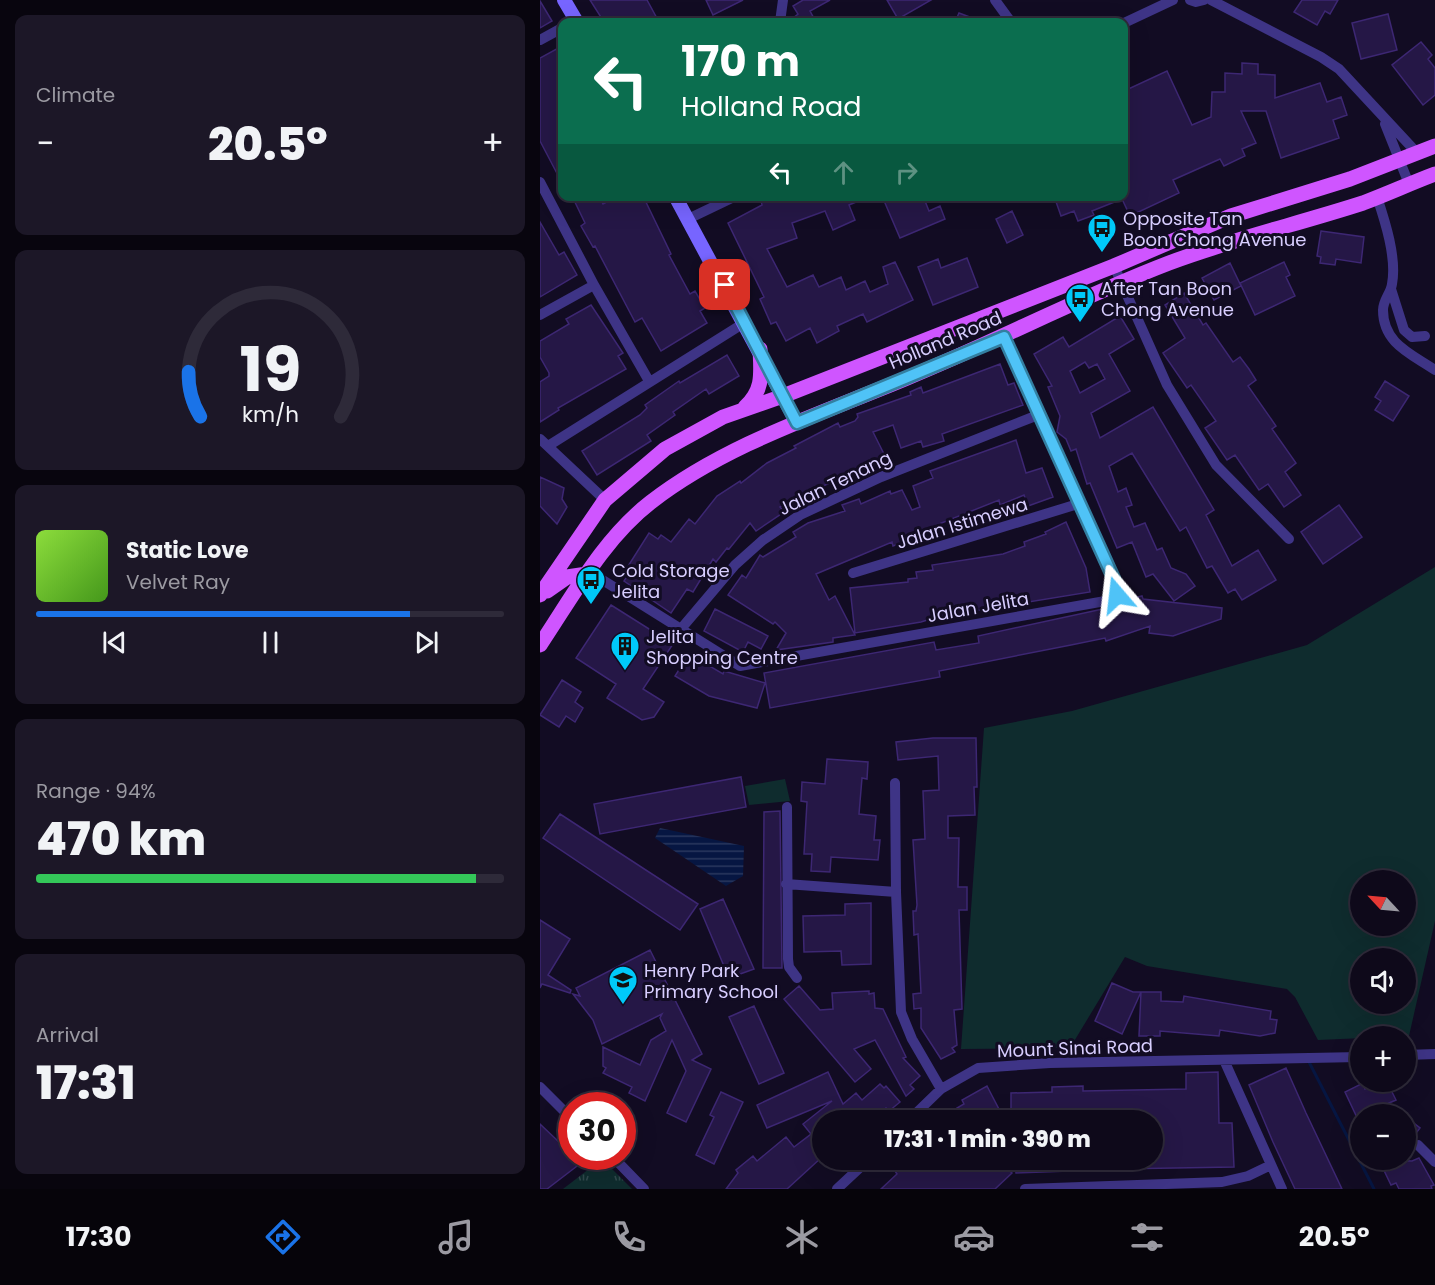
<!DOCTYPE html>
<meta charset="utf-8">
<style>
:root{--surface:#0e091a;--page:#1c1727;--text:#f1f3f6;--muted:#9b9aa2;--line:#2e2a39;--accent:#1a73e8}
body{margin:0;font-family:Poppins,sans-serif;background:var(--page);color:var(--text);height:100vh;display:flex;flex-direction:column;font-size:22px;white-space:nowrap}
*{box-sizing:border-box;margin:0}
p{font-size:20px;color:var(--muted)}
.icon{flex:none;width:33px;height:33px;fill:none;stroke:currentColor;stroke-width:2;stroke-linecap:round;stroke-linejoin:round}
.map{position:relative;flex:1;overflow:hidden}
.sheet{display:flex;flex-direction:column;gap:15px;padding:15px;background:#08050e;width:540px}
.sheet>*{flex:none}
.guide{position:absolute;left:18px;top:18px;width:570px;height:183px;border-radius:12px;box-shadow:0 6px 24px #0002,0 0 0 2px var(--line);background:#0b6e4f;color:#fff;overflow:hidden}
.needle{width:39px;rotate:296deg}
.tools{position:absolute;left:810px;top:870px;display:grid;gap:12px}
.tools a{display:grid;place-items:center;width:66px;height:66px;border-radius:50%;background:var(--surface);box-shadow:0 6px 24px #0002,0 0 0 2px var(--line);font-size:30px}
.speed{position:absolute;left:18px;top:1092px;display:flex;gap:12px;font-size:30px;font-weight:700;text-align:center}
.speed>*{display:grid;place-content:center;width:78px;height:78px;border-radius:50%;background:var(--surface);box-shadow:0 6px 24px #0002,0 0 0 2px var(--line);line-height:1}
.speed .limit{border:9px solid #d22;background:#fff;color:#111}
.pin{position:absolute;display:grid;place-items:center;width:51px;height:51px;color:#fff;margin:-26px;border-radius:12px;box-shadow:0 3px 9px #0006}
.me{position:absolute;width:66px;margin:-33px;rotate:343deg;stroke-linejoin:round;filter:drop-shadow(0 0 4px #0008)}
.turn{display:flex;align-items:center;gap:21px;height:126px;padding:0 24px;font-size:27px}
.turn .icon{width:78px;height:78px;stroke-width:2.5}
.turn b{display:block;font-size:42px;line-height:51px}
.lanes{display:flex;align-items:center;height:57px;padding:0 24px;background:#0003;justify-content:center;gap:30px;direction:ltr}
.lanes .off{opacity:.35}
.big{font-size:45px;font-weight:800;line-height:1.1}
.sheet .widget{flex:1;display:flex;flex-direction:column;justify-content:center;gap:9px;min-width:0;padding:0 21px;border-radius:12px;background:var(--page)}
.sheet .dial{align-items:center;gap:0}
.dial svg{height:156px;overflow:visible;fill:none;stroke:var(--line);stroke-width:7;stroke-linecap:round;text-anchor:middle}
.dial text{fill:var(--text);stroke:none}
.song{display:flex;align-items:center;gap:18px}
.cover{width:72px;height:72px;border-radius:9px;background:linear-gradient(135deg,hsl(90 70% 55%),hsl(100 70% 35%))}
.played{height:6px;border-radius:3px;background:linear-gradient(90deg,var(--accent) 80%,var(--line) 80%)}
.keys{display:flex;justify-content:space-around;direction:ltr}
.heat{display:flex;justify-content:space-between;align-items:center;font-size:33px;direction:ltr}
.charge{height:9px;border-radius:4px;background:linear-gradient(90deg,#34c759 94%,var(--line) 0)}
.trip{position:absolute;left:272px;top:1110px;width:351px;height:60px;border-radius:30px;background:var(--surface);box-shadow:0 6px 24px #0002,0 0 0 2px var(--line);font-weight:800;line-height:60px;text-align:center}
.dock{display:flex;height:96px;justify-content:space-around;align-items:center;background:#06040a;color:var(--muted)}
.dock .icon{width:42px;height:42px}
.dock .on{color:var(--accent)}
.dock b{font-size:27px;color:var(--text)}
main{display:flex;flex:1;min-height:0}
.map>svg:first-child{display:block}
.grass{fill:#0f2c2e;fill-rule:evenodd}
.park{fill:url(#park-tufts)}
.water{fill:url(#water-rules)}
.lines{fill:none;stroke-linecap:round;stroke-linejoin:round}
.stream{stroke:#061642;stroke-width:3}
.building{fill:#251746;stroke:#3d2773;stroke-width:1.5;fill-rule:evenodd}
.minor{stroke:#3e3486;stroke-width:10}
.secondary{stroke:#7765ff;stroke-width:14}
.primary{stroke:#cf55ff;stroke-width:15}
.route-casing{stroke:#337fa1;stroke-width:15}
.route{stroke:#4fc3f7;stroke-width:10}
.labels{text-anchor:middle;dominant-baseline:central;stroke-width:6;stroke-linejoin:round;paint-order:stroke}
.poi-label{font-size:18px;fill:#d8ceff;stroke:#120c23;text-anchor:start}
.street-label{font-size:18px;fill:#d8ceff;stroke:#120c23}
</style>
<main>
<section class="sheet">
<div class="widget"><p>Climate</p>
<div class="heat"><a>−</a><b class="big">20.5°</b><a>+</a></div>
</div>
<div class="widget dial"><svg viewBox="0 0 100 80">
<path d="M14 69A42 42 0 1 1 86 69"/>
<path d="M14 69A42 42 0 0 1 8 46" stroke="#1a73e8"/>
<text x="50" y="56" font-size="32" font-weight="700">19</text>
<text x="50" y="72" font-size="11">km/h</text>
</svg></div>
<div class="widget">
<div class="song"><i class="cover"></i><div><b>Static Love</b><p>Velvet Ray</p></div></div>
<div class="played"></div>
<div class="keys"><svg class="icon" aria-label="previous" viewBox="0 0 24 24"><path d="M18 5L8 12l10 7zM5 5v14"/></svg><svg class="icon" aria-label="pause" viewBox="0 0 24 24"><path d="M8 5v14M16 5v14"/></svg><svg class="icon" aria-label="next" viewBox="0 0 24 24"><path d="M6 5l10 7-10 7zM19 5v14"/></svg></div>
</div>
<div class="widget"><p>Range · 94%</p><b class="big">470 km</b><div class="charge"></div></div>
<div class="widget"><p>Arrival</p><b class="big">17:31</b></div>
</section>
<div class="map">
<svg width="895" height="1189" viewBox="0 0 895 1189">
<defs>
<pattern id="park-tufts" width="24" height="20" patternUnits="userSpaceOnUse" patternTransform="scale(1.5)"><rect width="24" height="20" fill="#0f2c2e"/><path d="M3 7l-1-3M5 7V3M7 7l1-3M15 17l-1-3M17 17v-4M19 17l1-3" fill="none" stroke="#31494d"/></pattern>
<pattern id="water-rules" width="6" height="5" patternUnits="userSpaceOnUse" patternTransform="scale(1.5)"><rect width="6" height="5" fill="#061642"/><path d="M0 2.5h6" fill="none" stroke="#2a375e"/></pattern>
</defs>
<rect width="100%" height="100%" fill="#120c23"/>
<path class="grass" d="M895 567V921L869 1036 778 1040 755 997 747 989 607 966 585 957 530 1048 421 1049 444 728 532 711 767 645ZM820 880H866V926H820ZM820 958H866V1004H820Z
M245 779 250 801 209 805 205 786Z"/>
<path class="park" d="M62 1159 92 1189H23Z"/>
<path class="water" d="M120 828 204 846 203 876 186 886 115 838Z"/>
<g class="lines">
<path class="stream" d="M768 1060 834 1189"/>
</g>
<path class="building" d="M50 0H107L119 22H64Z
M166 0H203L173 15Z
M263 0H290L270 11 276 22H248L258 14 253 6Z
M347 0H391L358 19Z
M762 0H798L790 14 785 11 777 25 754 12Z
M0 1 12 21 0 28Z
M419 13 443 22H415Z
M848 14 857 50 821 59 812 23Z
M881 42 892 55 888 59 895 68V95L883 105 852 65Z
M22 46V183L0 141V58Z
M702 63 718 64V74L735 75V98L780 83 787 102 801 97 807 115 793 120 799 138 741 158 726 111H701L716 143 702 149 705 156 684 166 680 159 633 180 639 193 590 216 582 199 552 211 554 215 538 221 534 211 521 216 514 196H584V185L589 183 584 171V91L627 71 652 125 671 117 672 92H685V73L702 74Z
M32 196H59L63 204 78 196H103L131 254 129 255 150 294 155 291 165 308 160 311 167 323 121 351 102 318 95 322 55 246 53 247 41 226 45 223Z
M231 196H236L237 200 245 196 328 197 309 205 315 220 293 230 285 211 252 223 257 238 227 249 247 287 273 275 279 287 301 277 306 290 325 281 330 292 348 284 343 267 355 262 373 300 327 322 323 314 297 326 299 331 277 343 270 328 246 341 236 322 231 324 220 299 224 297 188 223 222 205 221 200Z
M342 196H383L389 211 400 206 405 219 360 238Z
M472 211 483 235 467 243 456 219Z
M0 222 19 255 24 252 37 275 0 297Z
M781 231 824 237 821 263 796 259 795 265 780 263 781 257 777 256Z
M427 258 438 287 393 305 378 267 398 259 401 268Z
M744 262 750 275 746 277 755 296 715 315 700 283Z
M690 263 701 286 674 300 662 278Z
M644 293 663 325 666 323 693 362 700 357 709 369 716 380 708 386 736 426 732 429 756 463 745 472 761 495 744 507 728 484 719 490 695 455 687 460 665 428 676 421 651 385 647 388 623 353 645 338 625 305Z
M51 305 83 353 78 356 86 369 18 408 19 410 0 422V382L9 376V373L0 357V341L29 324 26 319Z
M580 316 594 339 569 354 590 391 551 413 560 438 613 407 674 510 666 515 692 566 718 550 736 580 702 600 695 589 688 593 672 566 667 568 646 527 640 531 592 453 569 466 578 492 586 488 592 505 586 507 594 527 605 523 617 550 622 548 631 568 646 574 655 586 634 601 613 574 606 577 592 542 577 548 550 483 547 484 536 449 531 451 526 439 517 432 520 416 508 387 512 386 494 354 523 337 529 347ZM545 362 549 368 557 364 565 379 540 393 530 371Z
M187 355 199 376 169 394 166 389 133 412 135 415 107 435 111 441 57 475 42 451 100 415 107 408 105 405 139 381 140 383Z
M460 364 468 385 474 383 483 405 402 434 404 441 383 447 381 441 361 448 353 425 333 432 345 456 240 507 244 512 216 531 210 523 189 549 187 548 176 562 173 559 153 592 147 589 131 613 84 581 89 573 85 571 109 533 118 539 121 535 131 542 149 519 155 524 177 496 200 481 201 483 227 463 256 448 254 446 298 423 300 427 315 421 318 417 317 414 371 395 370 392 381 387 383 393Z
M845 381 869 396 853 421 835 410 841 401 835 397Z
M476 440 486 473 502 468 513 497 488 506 484 495 460 505 459 500 394 526 370 537 371 539 353 546 352 542 276 574 289 600 295 596 315 635 293 638V642L236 650 246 633 235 622 233 624 188 595 202 575 206 578 220 555 223 557 256 537 253 532 268 523 305 511 302 505 319 499 321 504 350 491 351 494 362 490 372 510 380 507 373 486 393 478 390 471Z
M0 477 24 488 22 499 27 507 17 524 0 506Z
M799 505 822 537 783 564 761 532Z
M526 522 546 568 550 592 397 617 381 622 315 633 310 588 368 582V579L377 578 376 572 393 570 392 565 463 554 485 546 484 542 506 534 505 532Z
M602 596 603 599 682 608 681 619 633 636 609 633 610 626 566 641 565 638 531 645 399 671 400 677 230 708 224 673 394 642 396 650 439 643 438 636 572 607 583 605 582 601Z
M71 605 133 644 103 689 124 702 114 717 102 720 67 698 76 684 36 658Z
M175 609 228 636 221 649 208 642 203 652 164 631Z
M149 654 183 674 184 671 225 683 217 708 169 696 135 676Z
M22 680 41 692 35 702 43 708 35 722 26 716 19 727 0 715Z
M393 738H436L437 787H434L435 815 408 816V838H419L418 887H427V910H419L422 1009 414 1010 417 1045 412 1048 415 1052 401 1059 381 1028V1008L374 1009 373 994 381 993 378 934 374 935 373 911H376L377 905 373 840 385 839 383 791 399 790 398 756 358 760 356 742Z
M287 759 328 762 327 779 322 778 319 814 336 816 334 840H340L338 860 291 857 290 872 271 871 272 854H264L267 802 261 801 262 782 285 784Z
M201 777 206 807 60 834 54 804Z
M240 811 242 968H223L224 812Z
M20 814 158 904 140 930 3 838Z
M183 899 214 969 189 978 160 909Z
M331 903V964L302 965 301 951 264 952 263 916 305 915V904Z
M0 920 30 939 8 975 31 990 30 993 2 984 0 988Z
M110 950 162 1054 152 1060 171 1069 146 1122 127 1113 146 1071 132 1040 105 1101 89 1093 92 1087 63 1073 66 1068 63 1066V1047L100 1065 111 1040 126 1031 120 1018 122 1014 62 1044 53 1020 33 994 40 996 36 988Z
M572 983 593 992H601L582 1034 555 1021Z
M259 986 280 1010 293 1009 292 993 329 991V994L334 993 335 1008 343 1009 366 1057 363 1058 380 1076 370 1085 374 1089 366 1096 335 1040 314 1049 331 1069 315 1082 244 999Z
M601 992H621V1001L643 1002 644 996 731 1011 730 1019 737 1020 735 1033 720 1036 680 1030 679 1036 620 1031V1036H599Z
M214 1006 244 1073 219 1084 189 1017Z
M746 1068 766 1113 802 1189H755L733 1142 709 1085Z
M288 1072 303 1104 316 1093 322 1100 340 1084 344 1088 346 1086 360 1102 349 1111 346 1108 332 1120H282V1157L247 1189H186L198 1173 196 1170 213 1156 217 1161 246 1137 254 1147 271 1134 263 1124 292 1101 227 1128 217 1105Z
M678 1072 679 1123H692L694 1167 575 1169V1160H616L615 1121 513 1120V1117L471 1118V1093L512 1092V1087L543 1086V1091L646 1089V1073Z
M839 1082H847L856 1100 849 1103 863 1114H820V1124L805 1092 823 1083 825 1089Z
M447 1086 462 1115 452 1120H424L417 1108 424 1104 422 1100Z
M181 1092 203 1102 174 1164 156 1155 174 1117 170 1115Z
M866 1117 880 1128 866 1146Z
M0 1124 41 1163 7 1189H0Z
M879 1158 894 1185 891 1186 892 1189H859L856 1183 851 1185 839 1160 872 1161Z
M367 1160H459L472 1173 455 1189H341L357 1174 355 1171Z
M475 1160H554L555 1170 476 1173Z"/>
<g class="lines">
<path class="minor" d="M455 0 471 22
M650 0 656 2 664 0
M671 0 781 57 799 69 878 154
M240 22 243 0
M584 23 633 0
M0 40 22 28
M845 124 869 184
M0 182 54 285 109 381
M837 197C845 221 857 258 852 284 851 293 843 300 843 310 843 344 872 354 895 370
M148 219 196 196
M574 266 627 385 676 465 749 539
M851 289 864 330 872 337 885 336
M0 315 54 285
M0 439 65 500
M8 446 204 323
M313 573 541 503
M47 574 61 579 200 666 571 600 577 595 578 588 463 337
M140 630 195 565 223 540 260 515 341 477 498 415
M355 783 356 892 361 1012 372 1039 401 1089
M247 807 248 959 249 967 257 978
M246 884 356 892
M866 1055 895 1054
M684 1060 742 1189
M0 1087 32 1119
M369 1120 401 1089 438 1068 510 1063 820 1057
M878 1145 895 1162
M72 1156 104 1189
M297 1189 328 1160
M485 1189 682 1182 708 1176 731 1165"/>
<path class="secondary" d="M24 0 37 22
M135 196 257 423"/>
<path class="primary" d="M205 407C224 390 221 373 220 349
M7 591 27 577 47 574
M0 595 65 500 125 449 183 417 243 396 574 266 691 216 810 179 895 146
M0 645C33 596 63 539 111 502 186 444 281 414 367 378 455 342 540 297 629 263 693 239 758 224 823 203 847 194 871 183 895 174"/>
</g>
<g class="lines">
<g class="route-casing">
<path id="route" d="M185 285 257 423 464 337 578 588 577 595"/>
</g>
<use href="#route" class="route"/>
</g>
<defs>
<g id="bus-pin" transform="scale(1.5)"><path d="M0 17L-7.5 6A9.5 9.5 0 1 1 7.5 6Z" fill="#00c9f9" stroke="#120c23"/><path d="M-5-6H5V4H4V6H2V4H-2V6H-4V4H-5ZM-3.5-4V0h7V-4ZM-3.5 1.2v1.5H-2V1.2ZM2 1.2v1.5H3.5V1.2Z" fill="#111"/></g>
<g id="building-pin" transform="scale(1.5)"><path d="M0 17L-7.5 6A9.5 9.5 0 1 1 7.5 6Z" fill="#00c9f9" stroke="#120c23"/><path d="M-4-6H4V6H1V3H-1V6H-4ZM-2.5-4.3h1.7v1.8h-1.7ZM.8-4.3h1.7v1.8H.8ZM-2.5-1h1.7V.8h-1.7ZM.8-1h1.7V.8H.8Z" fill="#111"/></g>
<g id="school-pin" transform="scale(1.5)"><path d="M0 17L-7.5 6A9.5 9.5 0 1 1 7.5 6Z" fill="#00c9f9" stroke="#120c23"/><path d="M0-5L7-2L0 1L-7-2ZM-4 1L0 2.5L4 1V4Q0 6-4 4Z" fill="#111"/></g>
</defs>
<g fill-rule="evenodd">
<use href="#bus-pin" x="562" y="228"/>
<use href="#bus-pin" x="540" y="298"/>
<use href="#bus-pin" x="51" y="580"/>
<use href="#building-pin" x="85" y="646"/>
<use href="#school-pin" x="83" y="980"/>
</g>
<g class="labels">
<g class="poi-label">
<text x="583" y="218">Opposite Tan<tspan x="583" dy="21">Boon Chong Avenue</tspan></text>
<text x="561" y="288">After Tan Boon<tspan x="561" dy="21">Chong Avenue</tspan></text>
<text x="72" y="570">Cold Storage<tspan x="72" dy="21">Jelita</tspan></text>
<text x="106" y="636">Jelita<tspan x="106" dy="21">Shopping Centre</tspan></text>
<text x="104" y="970">Henry Park<tspan x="104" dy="21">Primary School</tspan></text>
</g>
<g class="street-label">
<text transform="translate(405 340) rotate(-23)">Holland Road</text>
<text transform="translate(295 483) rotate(-26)">Jalan Tenang</text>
<text transform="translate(422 523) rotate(-17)">Jalan Istimewa</text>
<text transform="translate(438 607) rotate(-10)">Jalan Jelita</text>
<text transform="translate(535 1048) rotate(-2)">Mount Sinai Road</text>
</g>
</g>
</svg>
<div class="tools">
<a><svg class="needle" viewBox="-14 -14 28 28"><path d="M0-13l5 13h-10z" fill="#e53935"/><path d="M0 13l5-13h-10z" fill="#9b9aa2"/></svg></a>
<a><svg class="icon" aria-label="sound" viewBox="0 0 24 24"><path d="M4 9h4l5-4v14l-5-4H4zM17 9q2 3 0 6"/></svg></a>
<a>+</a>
<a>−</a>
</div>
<div class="speed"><div class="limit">30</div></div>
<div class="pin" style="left:185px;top:285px;background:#d93025"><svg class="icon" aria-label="arrive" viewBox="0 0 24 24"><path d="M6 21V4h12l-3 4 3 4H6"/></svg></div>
<svg class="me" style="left:577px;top:595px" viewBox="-20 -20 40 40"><path d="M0-17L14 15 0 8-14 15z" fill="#4fc3f7" stroke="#fff" stroke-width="4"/></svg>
<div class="trip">17:31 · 1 min · 390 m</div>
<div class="guide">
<div class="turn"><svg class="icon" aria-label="left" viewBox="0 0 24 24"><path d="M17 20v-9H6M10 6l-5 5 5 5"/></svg><div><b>170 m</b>Holland Road</div></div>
<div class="lanes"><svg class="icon" aria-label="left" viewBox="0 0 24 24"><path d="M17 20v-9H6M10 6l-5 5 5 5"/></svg><svg class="icon off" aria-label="ahead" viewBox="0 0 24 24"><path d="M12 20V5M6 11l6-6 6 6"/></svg><svg class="icon off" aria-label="right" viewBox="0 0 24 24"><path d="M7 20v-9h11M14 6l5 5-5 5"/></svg></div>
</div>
</div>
</main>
<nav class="dock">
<b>17:30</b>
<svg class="icon on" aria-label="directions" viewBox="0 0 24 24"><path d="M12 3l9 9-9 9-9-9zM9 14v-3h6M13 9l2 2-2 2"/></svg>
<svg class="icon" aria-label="music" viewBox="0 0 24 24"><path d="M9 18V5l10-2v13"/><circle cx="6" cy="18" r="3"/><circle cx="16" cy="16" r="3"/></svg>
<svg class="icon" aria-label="phone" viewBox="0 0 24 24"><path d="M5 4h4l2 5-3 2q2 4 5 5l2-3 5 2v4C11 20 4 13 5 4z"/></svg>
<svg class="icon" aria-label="climate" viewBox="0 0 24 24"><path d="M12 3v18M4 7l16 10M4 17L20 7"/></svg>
<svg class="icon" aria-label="car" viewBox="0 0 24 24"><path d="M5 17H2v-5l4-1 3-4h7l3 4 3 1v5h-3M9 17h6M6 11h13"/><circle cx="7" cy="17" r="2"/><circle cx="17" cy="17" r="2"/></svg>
<svg class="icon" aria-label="filters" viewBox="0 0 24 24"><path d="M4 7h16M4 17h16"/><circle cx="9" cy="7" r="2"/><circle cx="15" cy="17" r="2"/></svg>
<b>20.5°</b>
</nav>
